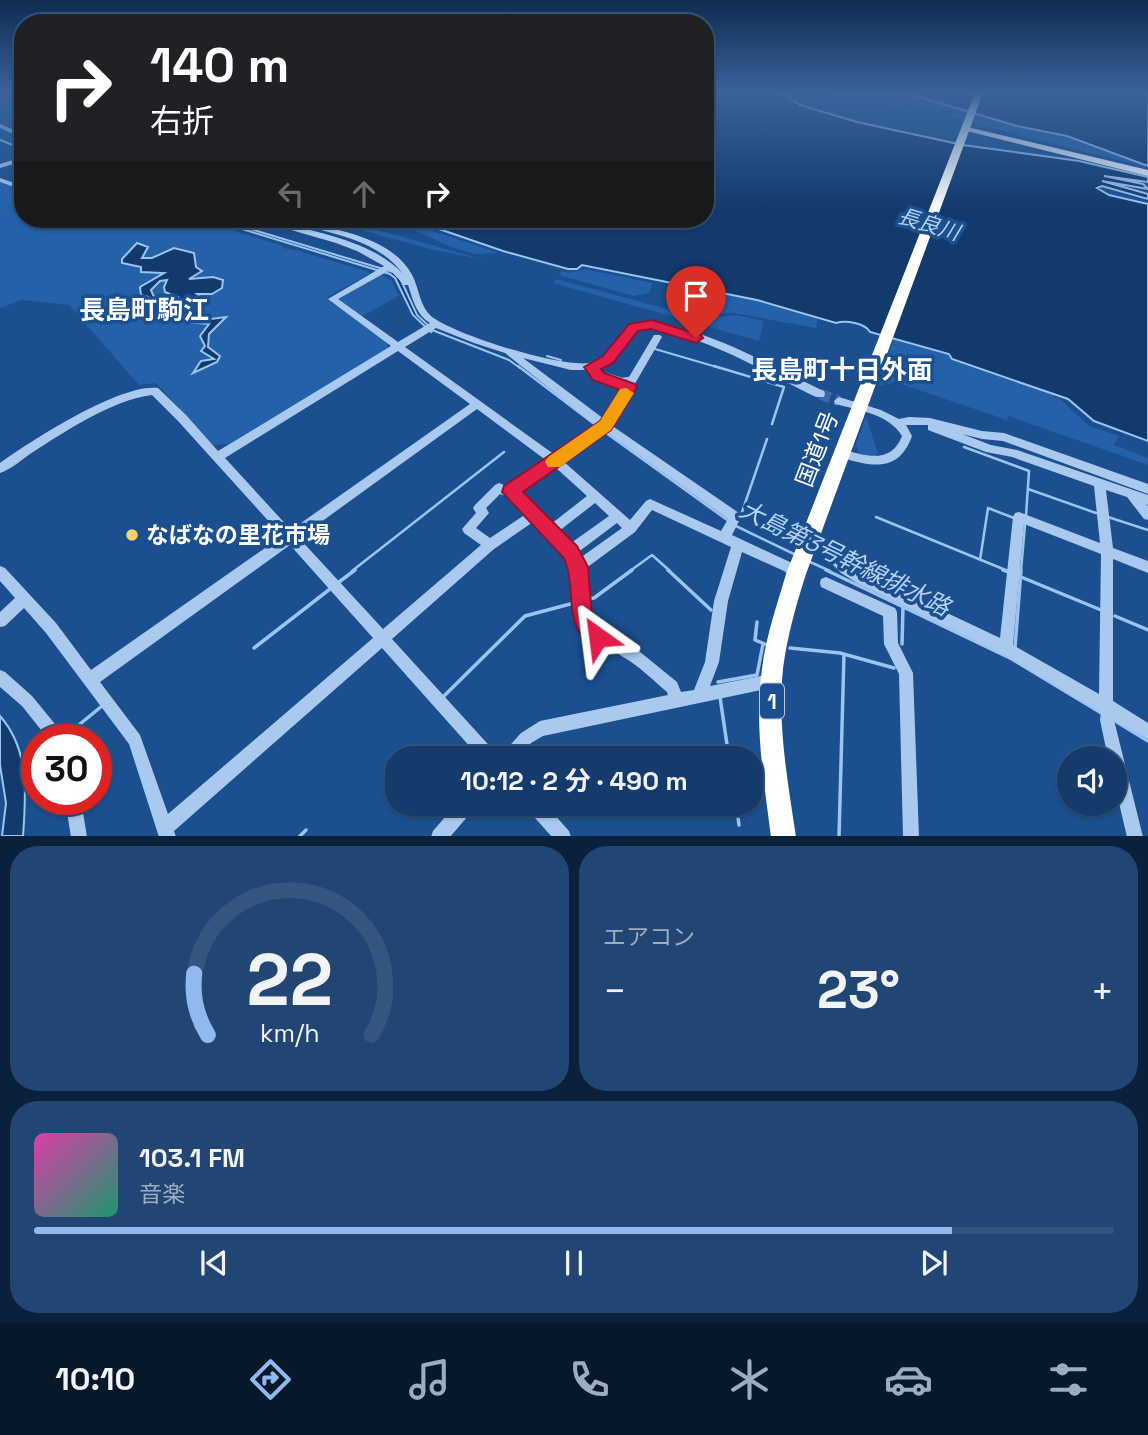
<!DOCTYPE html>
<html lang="ja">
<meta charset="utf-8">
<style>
:root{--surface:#143b6b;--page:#214673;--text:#f1f3f6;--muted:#9dadc1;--line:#33557e;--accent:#90b9f0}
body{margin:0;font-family:"Space Grotesk","Noto Sans JP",sans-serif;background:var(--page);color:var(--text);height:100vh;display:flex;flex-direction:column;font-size:26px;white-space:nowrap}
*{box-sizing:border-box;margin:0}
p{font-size:23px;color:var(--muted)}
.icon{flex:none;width:38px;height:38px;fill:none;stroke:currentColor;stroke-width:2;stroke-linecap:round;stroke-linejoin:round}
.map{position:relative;height:836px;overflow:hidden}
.details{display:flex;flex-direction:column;gap:10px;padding:10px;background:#0b203b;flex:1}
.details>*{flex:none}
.banner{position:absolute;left:14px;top:14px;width:700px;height:214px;border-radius:28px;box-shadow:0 2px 5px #0004,0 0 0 2px var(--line);background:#202124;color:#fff;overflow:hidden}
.controls{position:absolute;left:1057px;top:746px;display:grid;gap:14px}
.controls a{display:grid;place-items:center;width:70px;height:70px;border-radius:50%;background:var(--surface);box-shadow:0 2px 5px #0004,0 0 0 2px var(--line);font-size:35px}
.speed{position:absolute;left:21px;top:724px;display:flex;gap:14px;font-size:35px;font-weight:700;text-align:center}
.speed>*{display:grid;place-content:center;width:91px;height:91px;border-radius:50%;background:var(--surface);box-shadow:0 2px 5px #0004,0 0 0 2px var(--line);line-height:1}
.speed .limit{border:10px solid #d22;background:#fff;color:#111}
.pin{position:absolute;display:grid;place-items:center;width:60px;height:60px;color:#fff;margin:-72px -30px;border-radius:50% 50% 50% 0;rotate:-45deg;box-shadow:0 0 7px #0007}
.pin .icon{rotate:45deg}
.me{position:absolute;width:77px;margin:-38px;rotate:329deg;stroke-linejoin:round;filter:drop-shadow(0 0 5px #0008)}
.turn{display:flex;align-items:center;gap:24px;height:147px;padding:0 21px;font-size:32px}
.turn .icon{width:91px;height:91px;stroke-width:2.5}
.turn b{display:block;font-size:49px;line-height:60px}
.lanes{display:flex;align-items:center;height:66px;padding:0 21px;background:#0003;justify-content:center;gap:35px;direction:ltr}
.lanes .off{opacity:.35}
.big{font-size:52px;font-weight:700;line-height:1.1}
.details .widget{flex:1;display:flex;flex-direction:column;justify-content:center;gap:10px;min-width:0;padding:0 24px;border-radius:28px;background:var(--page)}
.details .dial{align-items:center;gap:0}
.dial svg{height:182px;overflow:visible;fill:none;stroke:var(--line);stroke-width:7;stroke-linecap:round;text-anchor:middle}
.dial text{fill:var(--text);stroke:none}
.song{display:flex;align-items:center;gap:21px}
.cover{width:84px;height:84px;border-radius:10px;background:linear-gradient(135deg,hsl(320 70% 55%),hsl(160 70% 35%))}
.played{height:7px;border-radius:4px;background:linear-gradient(90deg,var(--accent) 85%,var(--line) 85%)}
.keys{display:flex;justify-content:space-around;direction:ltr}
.heat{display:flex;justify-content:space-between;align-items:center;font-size:38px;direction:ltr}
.details .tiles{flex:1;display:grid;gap:10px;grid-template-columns:1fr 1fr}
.widget:last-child{grid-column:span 2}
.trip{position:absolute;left:385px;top:746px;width:378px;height:70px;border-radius:28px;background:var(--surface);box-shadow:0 2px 5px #0004,0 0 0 2px var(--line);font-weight:700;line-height:70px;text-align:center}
.tabs{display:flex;height:112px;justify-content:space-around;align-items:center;background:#08182b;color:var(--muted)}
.tabs .icon{width:49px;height:49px}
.tabs .on{color:var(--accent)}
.tabs b{font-size:32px;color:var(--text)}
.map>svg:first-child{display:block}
.green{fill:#2461a8}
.water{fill:#123a6d;stroke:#9cc4f0;stroke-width:2}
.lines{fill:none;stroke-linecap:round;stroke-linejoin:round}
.stream-far2{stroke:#9cc4f0;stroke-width:2}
.stream-far1{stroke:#9cc4f0;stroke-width:2.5}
.stream{stroke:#9cc4f0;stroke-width:3.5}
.minor-tunnel{stroke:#3d69a0;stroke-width:11;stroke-dasharray:11 5;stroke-linecap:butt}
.minor{fill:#a9c9ee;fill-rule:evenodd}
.major{fill:#f0f6ff;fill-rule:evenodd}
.highway{fill:#fff;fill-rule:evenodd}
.route{fill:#e11d48;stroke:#92132f;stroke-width:2}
.slow{fill:#f59e0b}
.poi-dot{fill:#ffd166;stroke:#1b4f8f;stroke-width:2.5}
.labels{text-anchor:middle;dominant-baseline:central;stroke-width:7;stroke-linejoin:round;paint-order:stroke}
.far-water-label{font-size:21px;font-style:italic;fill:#b5d3f5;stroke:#1b4f8f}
.shield{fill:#1b4f8f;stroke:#bbcadd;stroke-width:2}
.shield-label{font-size:21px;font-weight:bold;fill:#fff}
.street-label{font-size:23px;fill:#fff;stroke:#1b4f8f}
.poi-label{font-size:23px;font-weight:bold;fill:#fff;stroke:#1b4f8f;text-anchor:start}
.water-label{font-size:24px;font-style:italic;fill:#b5d3f5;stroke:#1b4f8f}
.quarter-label{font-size:26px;font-weight:bold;fill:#fff;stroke:#1b4f8f}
</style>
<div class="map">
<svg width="1148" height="837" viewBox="0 0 1148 837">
<rect width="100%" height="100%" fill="#1b4f8f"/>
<path class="green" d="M821 93H906L1017 126 1067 136 1114 155 1138 161 1148 168 952 117 949 114 955 112 951 110 904 104 902 107Z
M0 181 23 190V219H196L283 246V248L296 250 369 272V274L327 297 387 342 388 349 229 444 212 445 156 383 139 385 69 305 21 300 0 308Z
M338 219 485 260 430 249 331 222Z
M390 219 400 220 499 253 474 254 451 247Z
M584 269 653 283 649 293 633 296 559 275 562 271 568 273Z
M380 274 392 281 399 296 360 317 337 299Z
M556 279 701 318 736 315 764 321 759 341 553 283Z
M677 286 757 300 818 317 816 328 733 313 701 315 669 307Z
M894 339 949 354 952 359 1055 395 1054 397 1061 400 1089 426 1119 436 1114 445 1148 458V465L1008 416 1007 420 895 382 880 386 878 384Z
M866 417 878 453 875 456 859 454 856 444Z"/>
<path class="water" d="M705 93H782L800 105 857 122 963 145 1079 161 1148 177V182L1104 176 1143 184 1148 189 1102 181 1148 194V199L1102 186 1097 188 1109 195 1148 204V441L1094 421 1068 399 952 359 949 354 870 332C865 323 846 320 836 323L757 300 582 265 577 269H568L503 251 410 219H705Z
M906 93H1148V166L1067 136 1017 126Z
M209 219H217L393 272 399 276 417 315 433 330 431 332 413 315 395 278 390 274Z
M137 243 148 247 142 258H152L174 248 194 253 196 267 202 271 189 279 213 277 223 280 222 288 212 294H197L201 297 197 299 199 301 192 305 182 303 178 297 165 292 164 287 167 280 160 281 151 290 158 307 172 314 182 312 185 316 203 320 226 317 209 334 208 347 220 356 217 362 193 373 201 361 214 359 201 351 205 346 200 336 209 324 186 322 178 316H167L153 306 149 297 141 295 140 287 164 273 141 272V267L122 263V259Z
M0 716C30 750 26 794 23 836H2L6 803 0 765Z"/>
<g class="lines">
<path class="stream-far2" d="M0 140 23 149
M432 330 509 360 520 368
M655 349 720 368
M547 356 561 360"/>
<path class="stream-far1" d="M518 366 597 426
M714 366 784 387 772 424
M606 374 622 379 629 378
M602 430 730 522
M964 447 1029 471 1026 516
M1028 489 1096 513
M741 515 767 439
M876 517 1008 571
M1108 517 1148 530
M736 526 796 555
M980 560 988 508 1014 518
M808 561 830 571
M352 571 504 452
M630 571 652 555 670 571
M1021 571 1025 525"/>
<path class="stream" d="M668 570 711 610
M826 570 1012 659 1103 714
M1003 570 1009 572
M1021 577 1101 610
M339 582 355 570
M587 599 594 598 632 570
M1115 616 1148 630
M757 622 755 640 765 644
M902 644 903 607
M1015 647 1021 570
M254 648 330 589
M790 648 840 653 894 668
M718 682 757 675 763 644
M444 696 525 616 574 603
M720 697 729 758
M1112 719 1148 741
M69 733 102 706
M736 803 739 825
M299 837 306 830
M839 837 844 654"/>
<path class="minor-tunnel" d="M820 394 839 401"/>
<path class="minor" d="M0 124 23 134V138L0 128Z
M23 157V161L0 168V164Z
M0 178 23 186V190L0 182Z
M253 219H265C307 230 373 240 403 274 382 245 346 236 312 228 302 226 290 224 281 219 295 218 309 223 323 226 355 234 393 243 411 273 419 286 419 305 431 316 452 334 568 371 594 362 610 357 620 338 631 325 685 314 774 368 824 391L825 394 824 397H816C770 375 687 324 637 330L611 362 598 368 601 374 626 382 654 335H660L662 337 611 425 739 513 741 517 732 535 792 563 801 570 802 574 801 578 796 580 784 571 742 552 728 601 719 662 710 686 761 676 776 680 778 685 776 690 771 692 761 690 543 736 531 743 519 758H500L503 753 521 733 540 721 668 695 667 692C653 680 639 666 623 657 606 645 585 640 575 620L572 567 566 555 533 522 494 549 392 639 496 753 499 758H480L382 648 174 831 176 837H159L129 744 46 633 24 608 5 626 0 627V612L15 598 0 581V566L5 568 56 623 91 670 282 536 178 421 152 395C112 400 66 431 33 452 22 459 12 469 0 473V463C31 441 120 383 158 388L186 415 218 451 391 346 328 299 384 266 357 251 336 243ZM390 270 404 285H408C413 300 416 314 430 323L398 342 338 299ZM436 328 474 343 505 353 597 426 555 455 405 347ZM398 351 470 404 291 530 225 458ZM523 358 571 370H589L595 378 622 388 604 419ZM477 409 547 461 509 487 499 483 495 485 475 505 473 508 476 513 462 529 464 533 481 545 383 629 299 538ZM605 431 728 519 721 531 650 499 646 501 630 520 563 461ZM555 467 587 496 551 524 519 493ZM500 494 508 497 526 514 490 538 476 528 489 513 486 508ZM595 503 609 516 571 543 559 531ZM652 510 731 547 714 601 705 662 694 690 681 692 677 682 634 647 604 632 589 617 585 569 635 532ZM617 523 622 528 580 558 577 553ZM290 545 373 638 168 814 140 735 100 682Z
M839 397 881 410 899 419 909 417 930 418 982 431 1004 433 1148 484V494L1003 441 982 439 962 434 991 445 1017 450 1148 495V505L1146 504 1148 506V520L1144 519 1127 497 1106 490 1113 548 1148 561V573L1113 559V701L1148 723V739L1114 720 1143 837H1127L1115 786V758H1108L1100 720 1101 712 1001 653 857 583 841 573 805 536 807 532 811 531 815 532 849 565 867 575 1000 638 1013 517 1015 513 1019 512 1100 543 1094 486 1012 457 986 452 928 430V425H906L912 436C899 473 871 467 840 457L838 454 840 451 844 450C867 456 891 464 902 436 889 414 858 410 835 404L834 401ZM1024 524 1101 554 1099 694 1013 645Z
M826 577 895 608 897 612 898 643 913 673 919 837H903L899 674 884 644 883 616 821 587 820 583 821 579Z
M0 670 5 672 32 696 64 735 67 740H49L22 706 0 687Z
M65 800H81L87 837H71Z
M457 803H476L474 809 450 837H431L433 831Z
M525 803H544L569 831 571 837H552L527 809Z"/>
<path class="major" d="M963 126 1148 170V176L963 130Z"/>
<path class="highway" d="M975 93H983L806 574C796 605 787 637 783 669 777 725 788 782 796 837H771C764 781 754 724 762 669 766 636 777 605 786 574Z"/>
</g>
<linearGradient id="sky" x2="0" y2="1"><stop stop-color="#0f2b4f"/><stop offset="0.44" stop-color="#39639b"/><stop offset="1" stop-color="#39639b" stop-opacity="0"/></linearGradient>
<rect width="1148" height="210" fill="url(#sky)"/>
<path class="route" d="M652 320 701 335 703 338 696 343 651 329 638 331 613 363 601 369 604 373 635 384 637 387 611 430 523 492 577 546 588 567 592 616 609 637 606 644 598 647C559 631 579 587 563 557L502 492 504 486 600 421 620 390 593 380 584 367 603 356 629 324Z"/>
<path class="slow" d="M626 388 634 393 611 430 560 467H548L545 462 548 457 600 421 620 389Z"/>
<circle class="poi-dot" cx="132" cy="535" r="7"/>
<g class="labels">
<g class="far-water-label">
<text transform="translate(929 224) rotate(17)">長良川</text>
</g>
<rect class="shield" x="760" y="683.5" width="24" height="35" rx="5"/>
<g class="shield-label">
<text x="772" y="701">1</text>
</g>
<g class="street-label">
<text transform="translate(817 449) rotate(-69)">国道1号</text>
</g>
<g class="poi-label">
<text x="146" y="535">なばなの里花市場</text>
</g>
<g class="water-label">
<text transform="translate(845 558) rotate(26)">大島第3号幹線排水路</text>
</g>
<g class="quarter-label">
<text x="144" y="310">長島町駒江</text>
<text x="842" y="370">長島町十日外面</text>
</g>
</g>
</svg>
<div class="controls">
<a><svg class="icon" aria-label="sound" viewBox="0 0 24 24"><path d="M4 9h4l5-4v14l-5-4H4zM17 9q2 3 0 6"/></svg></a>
</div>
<div class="speed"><div class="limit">30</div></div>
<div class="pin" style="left:696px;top:338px;background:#d93025"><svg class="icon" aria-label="arrive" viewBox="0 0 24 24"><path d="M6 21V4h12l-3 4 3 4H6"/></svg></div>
<svg class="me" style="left:598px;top:637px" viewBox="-20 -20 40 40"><path d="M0-17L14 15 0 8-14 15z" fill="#e11d48" stroke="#fff" stroke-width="4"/></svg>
<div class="trip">10:12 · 2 分 · 490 m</div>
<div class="banner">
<div class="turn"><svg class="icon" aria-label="right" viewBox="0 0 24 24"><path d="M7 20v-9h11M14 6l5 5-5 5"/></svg><div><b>140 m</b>右折</div></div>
<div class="lanes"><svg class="icon off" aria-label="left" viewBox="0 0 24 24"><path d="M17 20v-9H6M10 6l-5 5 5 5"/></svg><svg class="icon off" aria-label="ahead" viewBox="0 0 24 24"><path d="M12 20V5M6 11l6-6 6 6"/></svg><svg class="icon" aria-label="right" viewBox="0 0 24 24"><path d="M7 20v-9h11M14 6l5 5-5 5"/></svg></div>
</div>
</div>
<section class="details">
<div class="tiles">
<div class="widget dial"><svg viewBox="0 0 100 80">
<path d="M14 69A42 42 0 1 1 86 69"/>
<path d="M14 69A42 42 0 0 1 8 42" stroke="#90b9f0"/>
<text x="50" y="56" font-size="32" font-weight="700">22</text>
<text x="50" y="72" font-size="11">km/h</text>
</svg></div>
<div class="widget"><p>エアコン</p>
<div class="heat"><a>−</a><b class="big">23°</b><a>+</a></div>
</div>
<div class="widget">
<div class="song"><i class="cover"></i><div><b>103.1 FM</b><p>音楽</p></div></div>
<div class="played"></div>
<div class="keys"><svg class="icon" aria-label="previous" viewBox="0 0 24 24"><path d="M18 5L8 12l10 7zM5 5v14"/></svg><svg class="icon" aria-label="pause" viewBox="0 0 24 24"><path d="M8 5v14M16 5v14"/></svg><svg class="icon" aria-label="next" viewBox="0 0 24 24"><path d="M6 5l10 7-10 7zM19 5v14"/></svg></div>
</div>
</div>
</section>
<nav class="tabs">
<b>10:10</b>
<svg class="icon on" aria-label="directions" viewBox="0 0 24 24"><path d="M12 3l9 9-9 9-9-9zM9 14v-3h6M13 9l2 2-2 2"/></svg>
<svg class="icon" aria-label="music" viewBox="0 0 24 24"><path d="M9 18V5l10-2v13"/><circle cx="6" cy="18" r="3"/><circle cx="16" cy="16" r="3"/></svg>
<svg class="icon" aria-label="phone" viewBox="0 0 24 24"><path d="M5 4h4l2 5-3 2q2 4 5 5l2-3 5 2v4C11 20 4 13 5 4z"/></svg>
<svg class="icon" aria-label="climate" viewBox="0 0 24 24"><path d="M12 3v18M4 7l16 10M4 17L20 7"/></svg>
<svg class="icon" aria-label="car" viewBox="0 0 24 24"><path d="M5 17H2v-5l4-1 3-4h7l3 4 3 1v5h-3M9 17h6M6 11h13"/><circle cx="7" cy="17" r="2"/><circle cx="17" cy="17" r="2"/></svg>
<svg class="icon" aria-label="filters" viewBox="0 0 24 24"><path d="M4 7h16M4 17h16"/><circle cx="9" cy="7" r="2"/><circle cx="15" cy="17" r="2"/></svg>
</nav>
